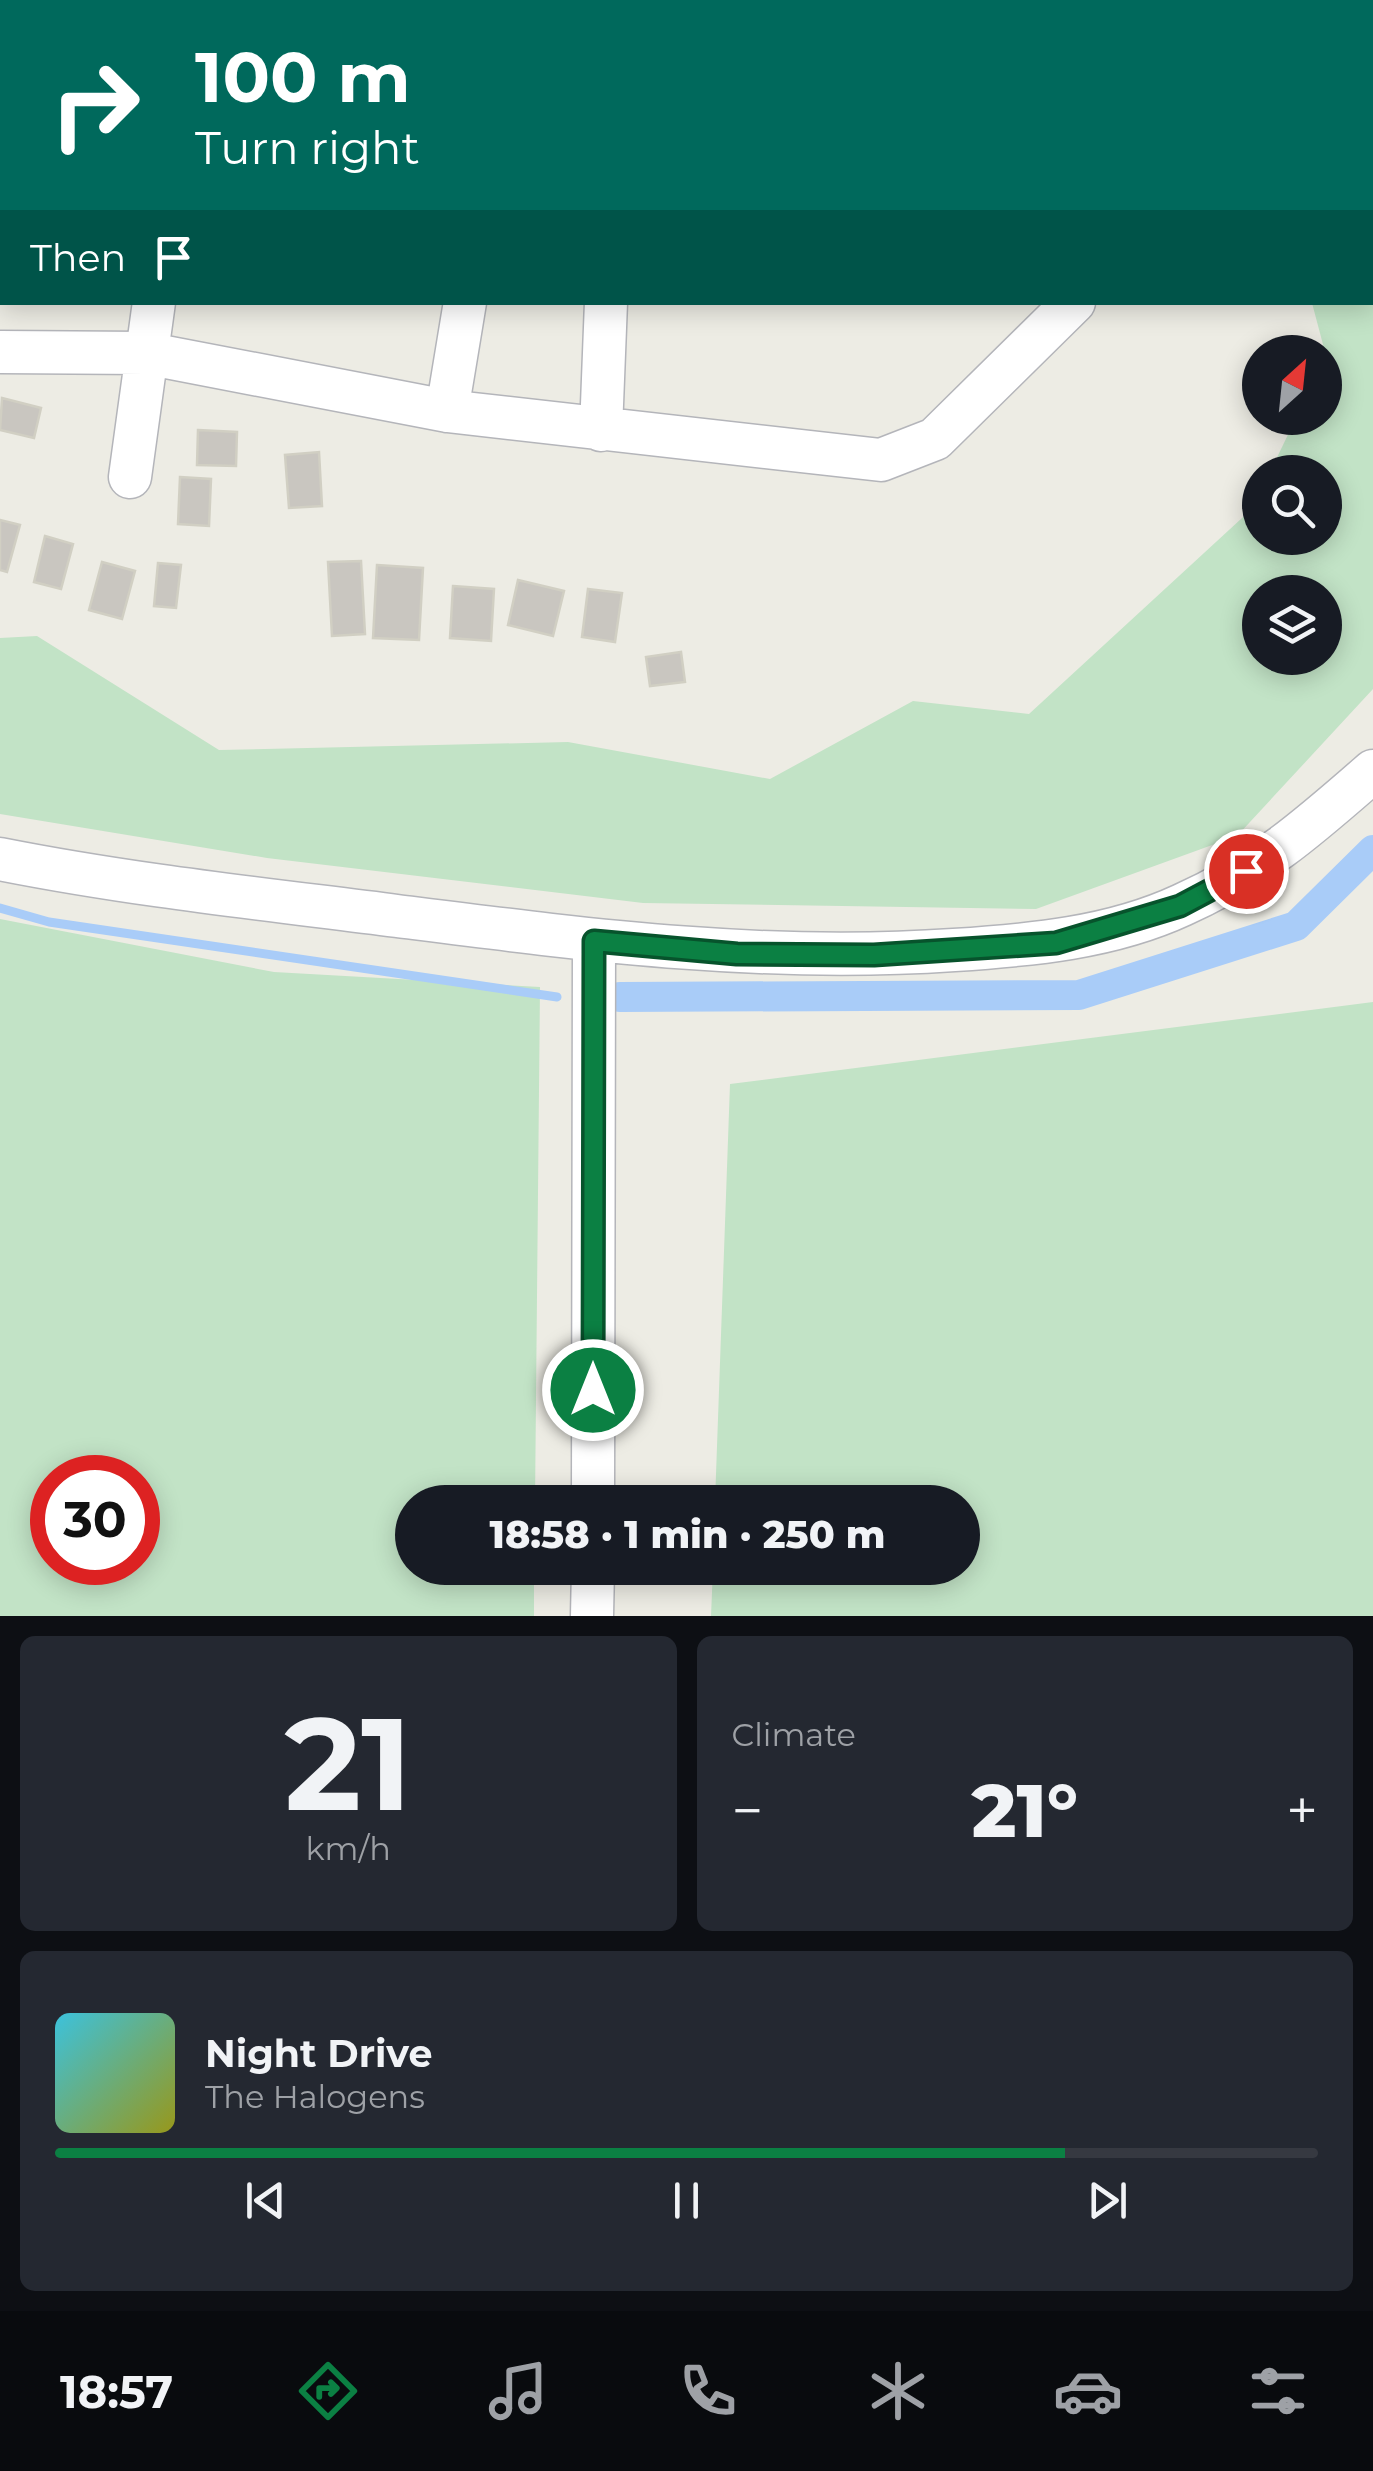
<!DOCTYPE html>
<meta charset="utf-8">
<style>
:root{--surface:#171b24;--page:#242831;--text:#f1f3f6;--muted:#9ea1a6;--line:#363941;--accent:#0b8043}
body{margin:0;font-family:Montserrat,sans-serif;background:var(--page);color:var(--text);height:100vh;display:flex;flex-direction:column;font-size:38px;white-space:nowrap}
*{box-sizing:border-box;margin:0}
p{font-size:32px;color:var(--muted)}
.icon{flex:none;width:55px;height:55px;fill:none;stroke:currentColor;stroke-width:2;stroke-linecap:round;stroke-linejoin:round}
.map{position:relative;height:1616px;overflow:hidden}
.sheet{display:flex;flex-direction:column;gap:20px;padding:20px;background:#0d0f14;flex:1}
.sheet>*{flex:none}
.hud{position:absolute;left:0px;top:0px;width:1375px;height:305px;box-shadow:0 5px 25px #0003;background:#00695c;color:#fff;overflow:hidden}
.needle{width:65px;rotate:27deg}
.tools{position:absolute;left:1242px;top:335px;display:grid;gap:20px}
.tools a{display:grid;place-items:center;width:100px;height:100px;border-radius:50%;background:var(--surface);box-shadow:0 5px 25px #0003;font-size:50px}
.speed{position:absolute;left:30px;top:1455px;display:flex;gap:20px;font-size:50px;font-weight:700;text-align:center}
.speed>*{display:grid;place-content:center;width:130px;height:130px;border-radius:50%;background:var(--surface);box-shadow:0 5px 25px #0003;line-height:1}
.speed .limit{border:15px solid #d22;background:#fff;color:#111}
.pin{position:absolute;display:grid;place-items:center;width:85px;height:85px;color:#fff;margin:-42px;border:5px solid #fff;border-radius:50%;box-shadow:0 2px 10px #0007}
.me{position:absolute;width:110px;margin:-55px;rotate:0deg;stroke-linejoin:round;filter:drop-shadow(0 0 8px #0008)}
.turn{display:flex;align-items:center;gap:35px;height:210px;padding:0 30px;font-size:45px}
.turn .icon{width:130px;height:130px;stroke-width:2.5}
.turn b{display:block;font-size:70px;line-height:85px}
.then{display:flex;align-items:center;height:95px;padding:0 30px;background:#0003;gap:20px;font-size:38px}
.big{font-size:75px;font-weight:800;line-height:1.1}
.sheet .widget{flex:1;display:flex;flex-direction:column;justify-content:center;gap:15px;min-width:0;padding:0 35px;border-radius:15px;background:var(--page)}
.sheet .dial{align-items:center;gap:0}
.dial b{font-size:130px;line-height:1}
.song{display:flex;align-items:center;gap:30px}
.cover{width:120px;height:120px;border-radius:15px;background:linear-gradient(135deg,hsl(190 70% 55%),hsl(60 70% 35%))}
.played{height:10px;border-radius:5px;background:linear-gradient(90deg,var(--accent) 80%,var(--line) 80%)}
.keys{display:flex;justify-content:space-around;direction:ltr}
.heat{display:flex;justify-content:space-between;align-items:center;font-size:55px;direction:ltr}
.sheet .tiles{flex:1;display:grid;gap:20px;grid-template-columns:1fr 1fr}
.widget:last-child{grid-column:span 2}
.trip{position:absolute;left:395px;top:1485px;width:585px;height:100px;border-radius:50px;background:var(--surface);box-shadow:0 5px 25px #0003;font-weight:800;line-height:100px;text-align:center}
.tab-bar{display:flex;height:160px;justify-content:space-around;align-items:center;background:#090b0e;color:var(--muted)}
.tab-bar .icon{width:70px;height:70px}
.tab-bar .current{color:var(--accent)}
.tab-bar b{font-size:45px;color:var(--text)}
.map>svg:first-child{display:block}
.green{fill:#c2e3c6;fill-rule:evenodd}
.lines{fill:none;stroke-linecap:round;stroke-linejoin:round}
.stream{stroke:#a9ccf8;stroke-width:9}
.canal{stroke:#a9ccf8;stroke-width:30}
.building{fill:#c9c6c0;stroke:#d1cfc3;stroke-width:2.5}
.minor-casing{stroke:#b4b5ba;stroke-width:45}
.minor{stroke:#fff;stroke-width:42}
.route-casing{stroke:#07532c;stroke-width:25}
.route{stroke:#0b8043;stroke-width:18}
</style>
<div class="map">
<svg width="1373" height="1616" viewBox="0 0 1373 1616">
<rect width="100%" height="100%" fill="#edece4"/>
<path class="green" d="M1373 89V689L1237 836 1036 909 643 903 267 858 0 814V638L37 636 219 750 568 742 770 779 913 701 1029 714 1254 507 1260 495V538H1325V472H1270L1296 418H1325V352L1312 303 1372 302ZM1260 592H1325V658H1260Z
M0 919 274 972 540 987 535 1502H412V1568H534V1616H0ZM52 1478H138V1562H52Z
M1373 1002V1616H711L713 1568H962V1502H715L730 1084Z"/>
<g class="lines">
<path class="stream" d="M0 908 49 922 557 997"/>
<path class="canal" d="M620 997 1079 995 1296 926 1373 850"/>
</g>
<path class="building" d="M2 398 41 408 34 438 0 430Z
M198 430 237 432 236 466 197 465Z
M319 452 322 506 289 508 285 455Z
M180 477 211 479 209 526 178 524Z
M0 520 20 525 7 572 0 570Z
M45 536 73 544 61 589 34 582Z
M361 561 365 634 332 636 328 562Z
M102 562 135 571 122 619 89 610Z
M158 563 181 565 176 608 154 606Z
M377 565 423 568 419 640 373 638Z
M518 580 564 591 553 636 508 625Z
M453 586 494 589 491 641 450 638Z
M588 589 622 593 615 642 582 637Z
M681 652 685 682 650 686 646 657Z"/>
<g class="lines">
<g class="minor-casing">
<path id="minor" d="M1262 0 1263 2
M216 2V0
M513 2V0
M628 2V0
M0 142H2
M0 352 145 353 447 411 881 460 935 439 1074 302
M447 411 465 302
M601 430 606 302
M130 477 154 302
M0 859C131 885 264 899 397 916 588 940 761 963 954 950 1031 945 1111 938 1182 905 1262 869 1309 827 1373 771
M593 1502 594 941
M592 1616 593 1568"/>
</g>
<use href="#minor" class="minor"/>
</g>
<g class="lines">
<g class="route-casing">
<path id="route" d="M593 1390 594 941 737 954 874 955 1056 943 1180 906 1246 871"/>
</g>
<use href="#route" class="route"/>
</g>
</svg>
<div class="tools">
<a><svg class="needle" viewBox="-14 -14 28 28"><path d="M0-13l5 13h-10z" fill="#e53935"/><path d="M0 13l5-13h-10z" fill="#9ea1a6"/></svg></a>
<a><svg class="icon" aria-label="search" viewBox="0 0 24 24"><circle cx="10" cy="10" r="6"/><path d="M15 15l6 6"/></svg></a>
<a><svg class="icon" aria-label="layers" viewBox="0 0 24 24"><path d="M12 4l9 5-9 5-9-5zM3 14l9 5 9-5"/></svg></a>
</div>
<div class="speed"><div class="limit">30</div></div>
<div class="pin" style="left:1246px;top:871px;background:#d93025"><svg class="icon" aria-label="arrive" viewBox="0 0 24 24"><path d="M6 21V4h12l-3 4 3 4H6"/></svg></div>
<svg class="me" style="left:593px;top:1390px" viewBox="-20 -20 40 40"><circle r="17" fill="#0b8043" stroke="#fff" stroke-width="3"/><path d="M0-11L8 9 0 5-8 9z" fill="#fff"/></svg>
<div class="trip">18:58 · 1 min · 250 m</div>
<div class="hud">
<div class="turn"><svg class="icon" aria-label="right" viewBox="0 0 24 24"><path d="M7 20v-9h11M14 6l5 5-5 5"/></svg><div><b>100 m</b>Turn right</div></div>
<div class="then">Then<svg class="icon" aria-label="arrive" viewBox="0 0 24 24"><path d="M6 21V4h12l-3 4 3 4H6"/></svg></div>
</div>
</div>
<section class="sheet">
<div class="tiles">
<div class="widget dial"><b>21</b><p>km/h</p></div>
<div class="widget"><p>Climate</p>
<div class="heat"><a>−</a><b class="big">21°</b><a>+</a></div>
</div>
<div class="widget">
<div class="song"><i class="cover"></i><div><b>Night Drive</b><p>The Halogens</p></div></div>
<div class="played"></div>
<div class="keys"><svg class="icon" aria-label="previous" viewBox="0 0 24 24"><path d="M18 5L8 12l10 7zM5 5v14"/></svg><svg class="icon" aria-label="pause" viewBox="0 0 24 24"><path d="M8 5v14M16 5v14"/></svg><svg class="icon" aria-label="next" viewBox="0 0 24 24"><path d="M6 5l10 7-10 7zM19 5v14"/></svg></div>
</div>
</div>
</section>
<nav class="tab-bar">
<b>18:57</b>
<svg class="icon current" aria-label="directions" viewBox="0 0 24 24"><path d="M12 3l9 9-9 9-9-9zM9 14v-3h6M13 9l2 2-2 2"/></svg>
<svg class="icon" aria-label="music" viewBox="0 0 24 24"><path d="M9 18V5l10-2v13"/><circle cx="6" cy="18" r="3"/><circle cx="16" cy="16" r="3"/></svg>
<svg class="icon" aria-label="phone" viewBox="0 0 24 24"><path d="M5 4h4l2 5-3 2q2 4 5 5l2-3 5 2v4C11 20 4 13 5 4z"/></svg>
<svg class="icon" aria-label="climate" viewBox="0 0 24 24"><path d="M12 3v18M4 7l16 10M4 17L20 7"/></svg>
<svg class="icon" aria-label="car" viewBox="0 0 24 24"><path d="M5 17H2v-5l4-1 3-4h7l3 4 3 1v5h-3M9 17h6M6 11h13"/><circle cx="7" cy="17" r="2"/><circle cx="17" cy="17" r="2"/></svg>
<svg class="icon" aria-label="filters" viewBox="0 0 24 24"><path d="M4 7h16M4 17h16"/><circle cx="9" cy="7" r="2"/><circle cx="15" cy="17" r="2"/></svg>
</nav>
